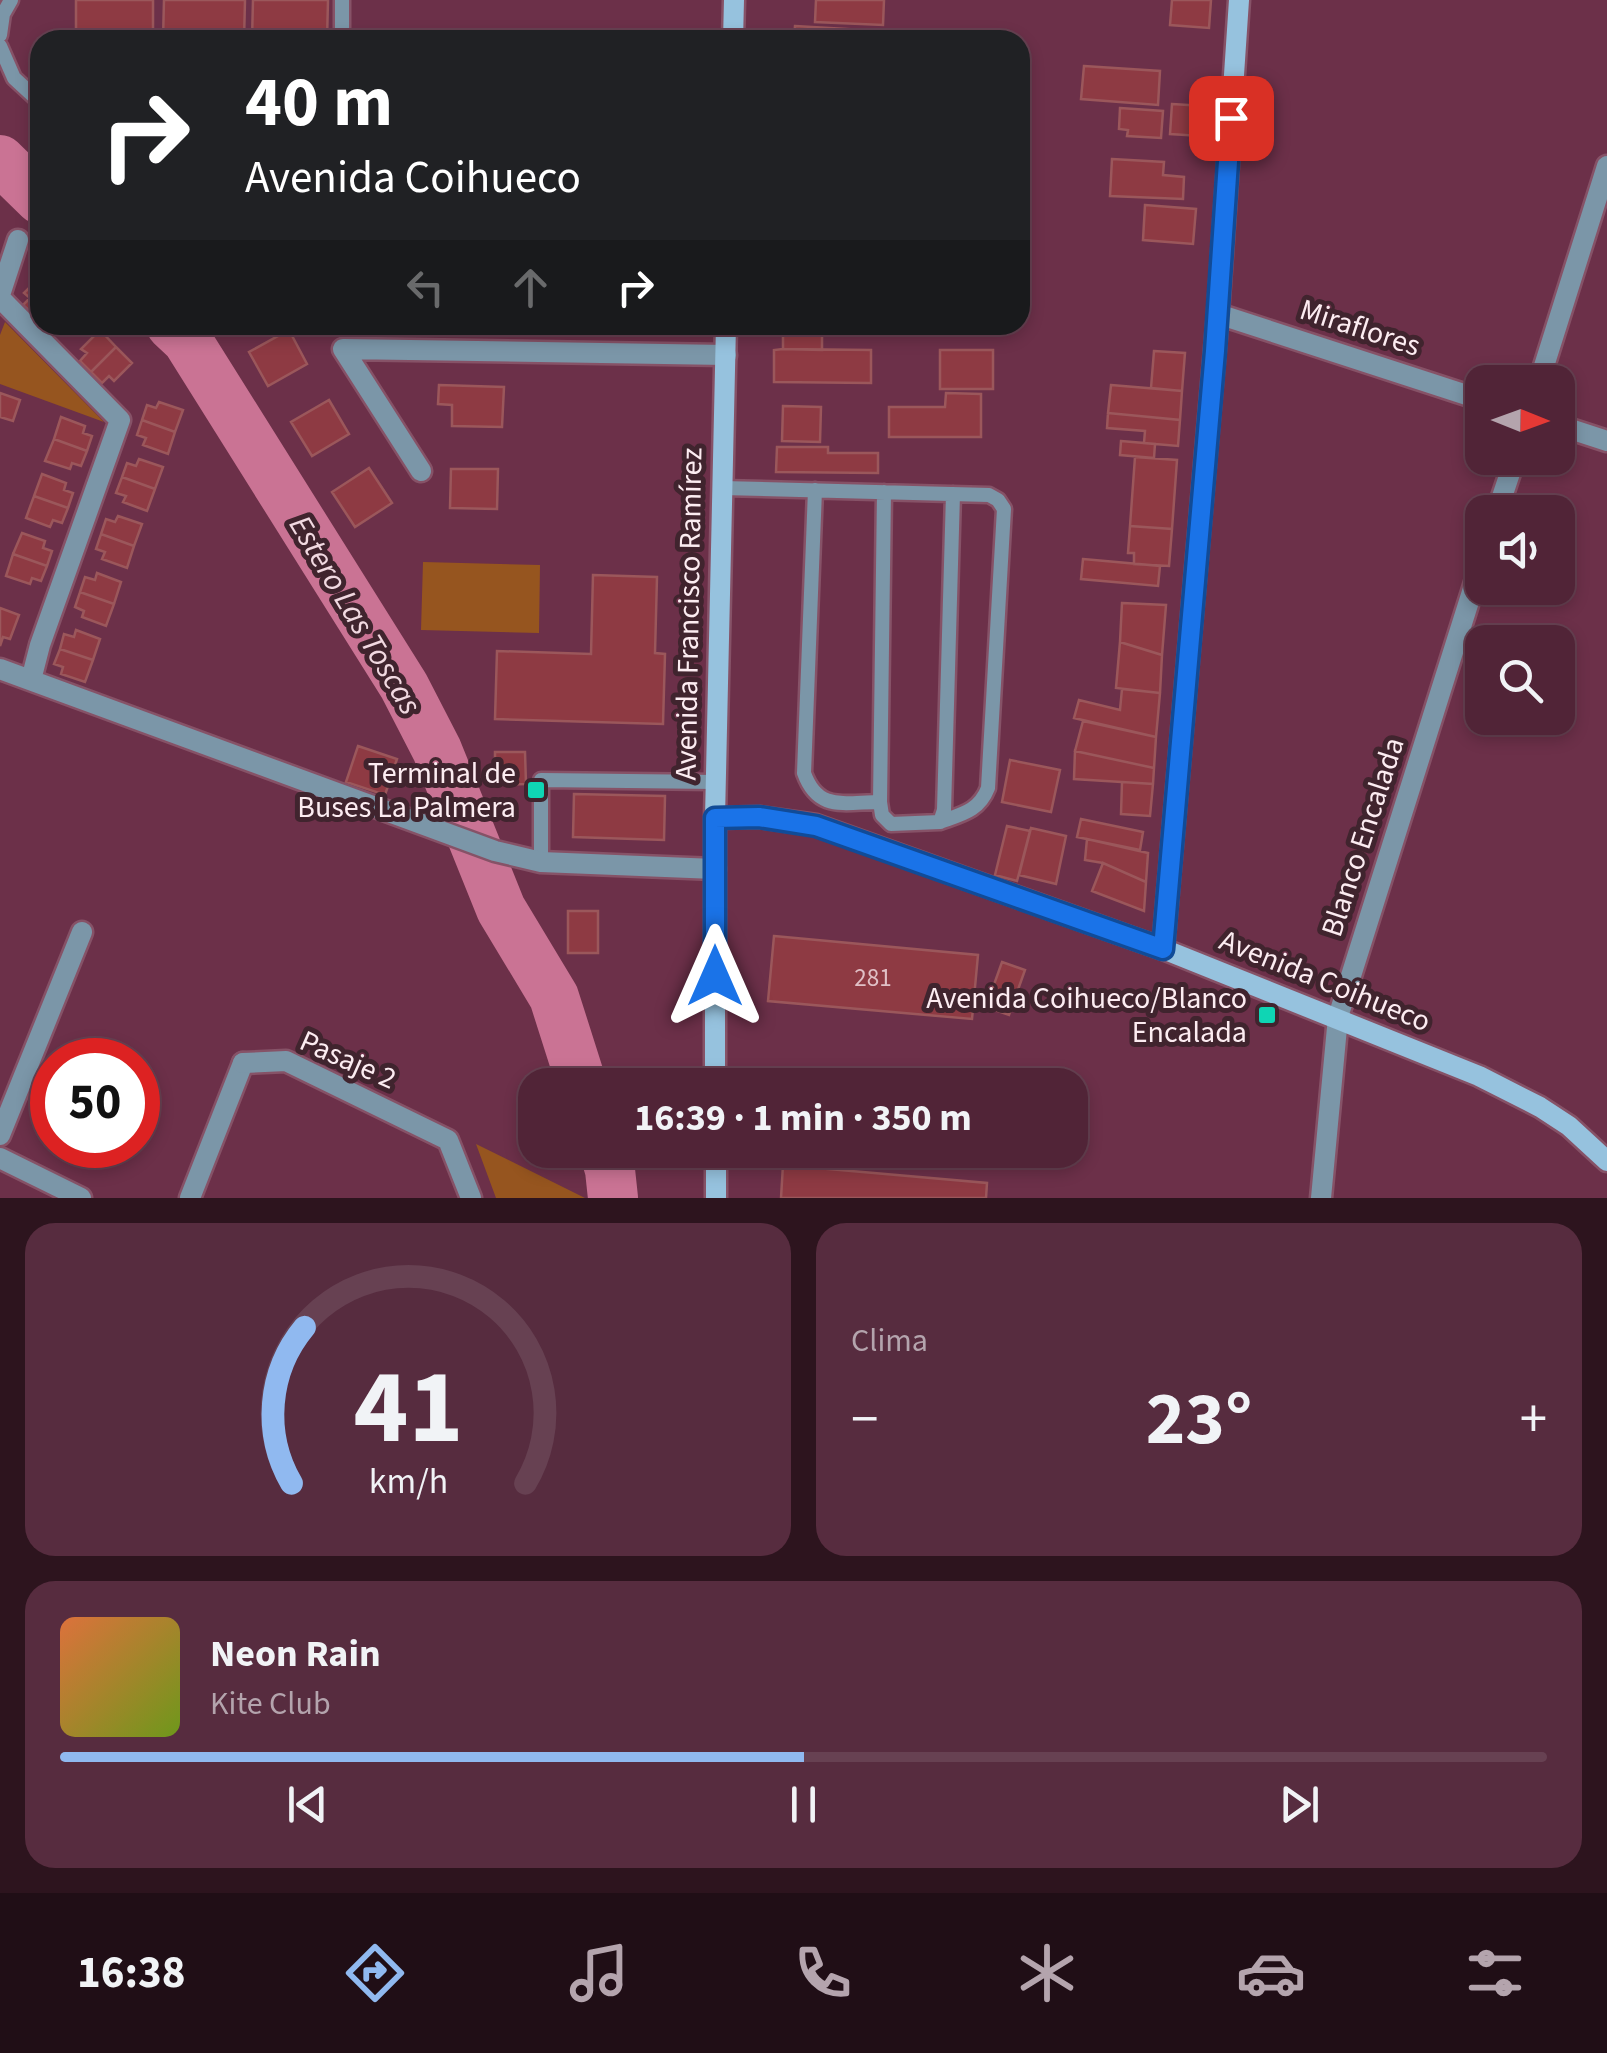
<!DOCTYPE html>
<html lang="es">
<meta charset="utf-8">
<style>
:root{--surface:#512437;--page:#572c3f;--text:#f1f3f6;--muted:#b4a4ad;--line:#674152;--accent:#90b9f0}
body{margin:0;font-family:"Source Sans 3",sans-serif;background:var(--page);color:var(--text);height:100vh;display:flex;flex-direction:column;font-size:38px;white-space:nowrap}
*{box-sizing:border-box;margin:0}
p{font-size:32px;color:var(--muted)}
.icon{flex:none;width:55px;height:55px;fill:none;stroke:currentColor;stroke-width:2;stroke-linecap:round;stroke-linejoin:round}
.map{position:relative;height:1198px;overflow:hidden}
.panel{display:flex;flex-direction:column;gap:25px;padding:25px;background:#2d141e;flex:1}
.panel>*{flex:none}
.top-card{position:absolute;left:30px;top:30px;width:1000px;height:305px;border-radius:30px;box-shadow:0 5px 15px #0003,0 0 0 2px var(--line);background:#202124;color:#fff;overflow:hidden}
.needle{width:65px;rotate:91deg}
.fabs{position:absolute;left:1465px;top:365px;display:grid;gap:20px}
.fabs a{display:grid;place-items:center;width:110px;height:110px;border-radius:20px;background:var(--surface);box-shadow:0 5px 15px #0003,0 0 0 2px var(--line);font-size:50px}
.speed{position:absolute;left:30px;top:1038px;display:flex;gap:20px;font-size:50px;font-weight:700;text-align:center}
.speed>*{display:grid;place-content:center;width:130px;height:130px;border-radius:50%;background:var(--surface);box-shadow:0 5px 15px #0003,0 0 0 2px var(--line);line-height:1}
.speed .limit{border:15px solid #d22;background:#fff;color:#111}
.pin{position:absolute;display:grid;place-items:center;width:85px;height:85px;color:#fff;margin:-42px;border-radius:20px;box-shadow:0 5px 15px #0006}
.me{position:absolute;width:110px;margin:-55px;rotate:0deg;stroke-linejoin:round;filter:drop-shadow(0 0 8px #0008)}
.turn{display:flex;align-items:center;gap:35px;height:210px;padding:0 50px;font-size:45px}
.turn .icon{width:130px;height:130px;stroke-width:2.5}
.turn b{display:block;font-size:70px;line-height:85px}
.lanes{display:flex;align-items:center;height:95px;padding:0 50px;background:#0003;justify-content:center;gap:50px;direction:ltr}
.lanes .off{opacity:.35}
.big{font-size:75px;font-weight:700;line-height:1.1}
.panel .card{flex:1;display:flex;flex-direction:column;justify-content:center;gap:15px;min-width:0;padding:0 35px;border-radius:30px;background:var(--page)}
.panel .dial{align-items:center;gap:0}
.dial svg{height:260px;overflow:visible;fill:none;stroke:var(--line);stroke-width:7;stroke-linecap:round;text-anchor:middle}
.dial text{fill:var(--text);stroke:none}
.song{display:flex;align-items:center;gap:30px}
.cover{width:120px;height:120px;border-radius:15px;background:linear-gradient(135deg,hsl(20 70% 55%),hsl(80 70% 35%))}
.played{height:10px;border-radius:5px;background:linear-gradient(90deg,var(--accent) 50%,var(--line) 50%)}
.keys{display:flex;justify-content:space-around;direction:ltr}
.heat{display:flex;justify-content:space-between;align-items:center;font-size:55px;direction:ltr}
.panel .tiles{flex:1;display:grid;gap:25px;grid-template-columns:1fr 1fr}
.card:last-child{grid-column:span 2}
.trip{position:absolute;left:518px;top:1068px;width:570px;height:100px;border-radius:30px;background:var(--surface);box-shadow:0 5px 15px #0003,0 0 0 2px var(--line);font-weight:700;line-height:100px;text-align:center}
.dock{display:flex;height:160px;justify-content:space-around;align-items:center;background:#200e16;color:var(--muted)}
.dock .icon{width:70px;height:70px}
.dock .active{color:var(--accent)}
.dock b{font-size:45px;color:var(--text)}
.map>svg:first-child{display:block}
.green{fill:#96551f}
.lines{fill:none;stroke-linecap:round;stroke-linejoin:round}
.river{stroke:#ca7394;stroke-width:50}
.building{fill:#8e3a43;stroke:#9b575b;stroke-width:2.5}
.service-casing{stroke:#865267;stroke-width:19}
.pedestrian-casing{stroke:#865267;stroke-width:25}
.minor-casing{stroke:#865267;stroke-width:25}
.tertiary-casing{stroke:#865267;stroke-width:25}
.secondary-casing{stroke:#865267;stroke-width:25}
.service{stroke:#7b96a8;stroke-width:14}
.pedestrian{stroke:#7b96a8;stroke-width:20}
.minor{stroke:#7b96a8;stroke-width:20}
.tertiary{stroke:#7b96a8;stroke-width:20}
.secondary{stroke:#96c2de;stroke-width:20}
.route-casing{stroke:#114b97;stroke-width:25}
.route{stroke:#1a73e8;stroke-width:18}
.poi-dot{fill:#0fd5b4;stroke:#40242e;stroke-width:4}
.labels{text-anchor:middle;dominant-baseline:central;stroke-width:10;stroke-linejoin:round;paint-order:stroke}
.number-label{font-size:25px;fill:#e0c0c6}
.street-label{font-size:30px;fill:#fcecf1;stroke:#40242e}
.poi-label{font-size:30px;fill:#fcecf1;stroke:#40242e;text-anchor:end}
.water-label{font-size:32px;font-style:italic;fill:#f1d9e1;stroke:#40242e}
</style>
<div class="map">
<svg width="1607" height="1198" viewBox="0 0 1607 1198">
<rect width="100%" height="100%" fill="#6c3049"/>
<path class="green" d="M5 322 104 422 0 384V335Z
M423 562 540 565 539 633 421 630Z
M476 1144 585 1198H496Z"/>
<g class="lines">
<path class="river" d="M0 160 40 199
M171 325 187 340 404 686 437 750 501 909 554 997 582 1085
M604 1150 610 1170 613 1198"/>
</g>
<path class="building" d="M76 0H153V40H76Z
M164 0H245L244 40H163Z
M253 0H328L327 40H252Z
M816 0H884L883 25 815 22Z
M1172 0H1211L1209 28 1170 25Z
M795 26 1001 38V40H794Z
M496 32 643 35V40H496Z
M1084 66 1160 71 1158 105 1081 99Z
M1172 104 1204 106 1201 136 1170 134Z
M1120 108 1163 111 1161 138 1127 136 1128 130 1119 129Z
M1112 159 1164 162 1163 175 1184 177 1183 199 1110 196Z
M1145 205 1196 209 1193 244 1143 240Z
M40 277V311L35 316 23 305 30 298 24 293Z
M783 325H822V350L783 349Z
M100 330 116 347 91 372 80 361 87 353 81 349Z
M289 330 307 364 268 386 249 352Z
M116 347 132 363 114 381 109 376 102 383 91 372Z
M783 349 871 350V383L774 382V350Z
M940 350H993V389H940Z
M1154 351 1185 353 1182 391 1151 388Z
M439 385 504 387 502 427 452 426V405L438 404Z
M1111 385 1182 391 1180 420 1108 413Z
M0 393 20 400 13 421 0 417Z
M946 393 981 394V437H889V407H945Z
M329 400 349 434 312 456 291 422Z
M159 402 183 410 175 432 142 420 147 405 156 408Z
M783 406 821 407 820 442 782 441Z
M1108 413 1180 420 1178 446 1144 443 1145 431 1107 428Z
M61 417 85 426 83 433 92 436 87 451 54 439Z
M142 420 175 432 168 454 143 445 146 438 137 435Z
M54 439 87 451 81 466 72 463 70 469 45 461Z
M1121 441 1155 444 1154 458 1120 455Z
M777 447H828V453H878V473L776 472Z
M1135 457 1177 460 1172 529 1130 526Z
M139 459 163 467 155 489 122 477 127 463 136 466Z
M369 468 392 503 355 527 332 492Z
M451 469H498L497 509 450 508Z
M42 474 66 483 64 490 73 493 68 508 34 496Z
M122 477 155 489 147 511 123 502 126 496 116 493Z
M34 496 68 508 62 523 53 520 50 527 26 518Z
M118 516 142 524 134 546 101 534 106 519 115 522Z
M1130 526 1172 529 1169 566 1134 564V553H1128Z
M22 533 45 541 43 548 52 551 47 566 13 554Z
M101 534 134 546 127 568 102 559 105 552 96 549Z
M13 554 47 566 41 581 32 578 30 584 6 576Z
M1083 559 1160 566 1158 586 1081 579Z
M97 573 121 582 114 604 80 592 85 577 95 580Z
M593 575 657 577 655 653 665 654 663 724 495 719 497 651 591 654Z
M80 592 114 604 106 626 82 617 84 611 75 607Z
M1122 603 1166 605 1162 655 1120 642Z
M0 608 19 615 10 639 3 637 0 646Z
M76 630 100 639 93 660 60 649 64 634 74 637Z
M1120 642 1162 655 1160 693 1116 688Z
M60 649 93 660 85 682 61 674 63 667 54 664Z
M1122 689 1160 693 1156 737 1074 718 1079 700 1120 710Z
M1083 721 1156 737 1154 768 1075 751Z
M358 746 397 759 385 795 346 782Z
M1075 751 1154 768 1153 784 1074 779Z
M495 752H525L526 784 495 785Z
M1010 760 1060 770 1051 812 1002 802Z
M1122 782 1153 784 1150 816 1121 814Z
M574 794 665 796 664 840 573 837Z
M1081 819 1143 832 1140 850 1077 837Z
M1007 826 1030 831 1017 881 995 875Z
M1031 828 1066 836 1056 884 1019 875Z
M1087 839 1148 853 1146 882 1103 863 1085 860Z
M1103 863 1146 882 1144 911 1092 891Z
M568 911H598V953H568Z
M774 936 978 955 972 1019 768 1001Z
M1002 962 1025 970 1009 1015 986 1007Z
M783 1165 987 1183 986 1198H781Z"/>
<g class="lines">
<g class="service-casing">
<path id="service" d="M0 35 3 14 11 0
M342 40V0
M0 46 14 78 40 102
M722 488 989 495 998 500 1004 509 988 788C979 811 962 814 940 822
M815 490 804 773C818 812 844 802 880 802
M884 492 880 802 882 815 891 824 940 822 944 810 953 494
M541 862V780L715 782"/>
</g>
<g class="pedestrian-casing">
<path id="pedestrian" d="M0 1135 82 932
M190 1198 243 1063"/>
</g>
<g class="minor-casing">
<path id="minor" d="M0 295 18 240
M0 298 120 420 40 645 31 680
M1218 314 1482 400
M1539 382 1607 166
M1558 425 1607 441
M421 471 343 349 726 355
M1497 512 1515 458
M0 669 495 851 541 862 715 869
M243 1063 286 1061 448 1140 471 1198
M1321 1198 1338 1017 1482 560"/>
</g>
<g class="tertiary-casing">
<path id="tertiary" d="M0 1158 81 1198"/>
</g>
<g class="secondary-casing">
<path id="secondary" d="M733 40 734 0
M715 818 759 817 816 825 1163 949 1479 1076 1540 1107 1569 1126 1607 1161
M1163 949 1218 314 1239 0
M715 1085V818L726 325
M716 1150V1198"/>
</g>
<use href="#service" class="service"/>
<use href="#pedestrian" class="pedestrian"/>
<use href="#minor" class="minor"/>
<use href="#tertiary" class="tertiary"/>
<use href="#secondary" class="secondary"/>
</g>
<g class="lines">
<g class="route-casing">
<path id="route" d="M715 976V818L759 817 816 826 1163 949 1215 351 1231 118"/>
</g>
<use href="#route" class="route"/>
</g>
<g class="poi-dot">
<rect x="526" y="780" width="20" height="20" rx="5"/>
<rect x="1257" y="1005" width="20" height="20" rx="5"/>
</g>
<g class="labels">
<g class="number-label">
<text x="873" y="978">281</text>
</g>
<g class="street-label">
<text transform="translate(1360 328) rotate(18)">Miraflores</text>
<text transform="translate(689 614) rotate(-89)">Avenida Francisco Ramírez</text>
<text transform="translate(1363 837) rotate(-72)">Blanco Encalada</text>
<text transform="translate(1325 981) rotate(22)">Avenida Coihueco</text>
<text transform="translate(348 1060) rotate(24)">Pasaje 2</text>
</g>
<g class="poi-label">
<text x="516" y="773">Terminal de<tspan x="516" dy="34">Buses La Palmera</tspan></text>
<text x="1247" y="998">Avenida Coihueco/Blanco<tspan x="1247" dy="34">Encalada</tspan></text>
</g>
<g class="water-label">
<text transform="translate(355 615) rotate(59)">Estero Las Toscas</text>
</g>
</g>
</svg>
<div class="fabs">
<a><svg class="needle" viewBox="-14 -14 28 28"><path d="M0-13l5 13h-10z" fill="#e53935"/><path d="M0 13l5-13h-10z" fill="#b4a4ad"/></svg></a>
<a><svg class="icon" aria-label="sound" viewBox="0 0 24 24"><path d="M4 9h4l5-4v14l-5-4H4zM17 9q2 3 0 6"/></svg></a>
<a><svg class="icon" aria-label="search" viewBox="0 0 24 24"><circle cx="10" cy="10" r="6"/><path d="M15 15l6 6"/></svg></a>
</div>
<div class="speed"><div class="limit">50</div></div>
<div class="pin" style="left:1231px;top:118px;background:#d93025"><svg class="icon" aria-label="arrive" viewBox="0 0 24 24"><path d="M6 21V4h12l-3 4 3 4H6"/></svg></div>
<svg class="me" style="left:715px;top:976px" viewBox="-20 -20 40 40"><path d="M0-17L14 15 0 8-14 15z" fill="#1a73e8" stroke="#fff" stroke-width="4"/></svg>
<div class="trip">16:39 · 1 min · 350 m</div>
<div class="top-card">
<div class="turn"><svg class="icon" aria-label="right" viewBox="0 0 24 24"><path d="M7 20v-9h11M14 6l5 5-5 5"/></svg><div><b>40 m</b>Avenida Coihueco</div></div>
<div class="lanes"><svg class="icon off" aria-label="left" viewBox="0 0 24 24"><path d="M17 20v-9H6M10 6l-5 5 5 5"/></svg><svg class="icon off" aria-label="ahead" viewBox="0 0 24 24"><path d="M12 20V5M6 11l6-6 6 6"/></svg><svg class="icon" aria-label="right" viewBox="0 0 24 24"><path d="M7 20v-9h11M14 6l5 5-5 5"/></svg></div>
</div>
</div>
<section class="panel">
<div class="tiles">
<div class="card dial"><svg viewBox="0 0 100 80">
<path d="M14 69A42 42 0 1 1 86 69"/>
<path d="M14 69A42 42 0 0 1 18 21" stroke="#90b9f0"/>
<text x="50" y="56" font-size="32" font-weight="700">41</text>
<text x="50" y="72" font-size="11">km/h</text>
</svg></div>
<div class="card"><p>Clima</p>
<div class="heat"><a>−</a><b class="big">23°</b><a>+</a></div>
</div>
<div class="card">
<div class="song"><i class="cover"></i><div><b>Neon Rain</b><p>Kite Club</p></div></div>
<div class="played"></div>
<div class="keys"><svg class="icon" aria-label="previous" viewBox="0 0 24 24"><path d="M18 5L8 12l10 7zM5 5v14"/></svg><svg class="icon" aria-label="pause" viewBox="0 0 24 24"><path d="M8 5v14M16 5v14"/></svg><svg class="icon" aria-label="next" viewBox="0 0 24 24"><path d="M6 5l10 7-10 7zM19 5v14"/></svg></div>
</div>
</div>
</section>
<nav class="dock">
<b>16:38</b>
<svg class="icon active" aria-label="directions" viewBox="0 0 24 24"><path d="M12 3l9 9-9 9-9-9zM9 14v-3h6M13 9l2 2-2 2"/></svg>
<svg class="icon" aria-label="music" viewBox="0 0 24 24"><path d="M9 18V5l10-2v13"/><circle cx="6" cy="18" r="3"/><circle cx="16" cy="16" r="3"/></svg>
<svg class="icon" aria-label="phone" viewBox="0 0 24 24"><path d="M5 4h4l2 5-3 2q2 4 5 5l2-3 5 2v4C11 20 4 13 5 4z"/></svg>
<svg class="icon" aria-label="climate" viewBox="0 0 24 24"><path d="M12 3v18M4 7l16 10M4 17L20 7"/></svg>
<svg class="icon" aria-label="car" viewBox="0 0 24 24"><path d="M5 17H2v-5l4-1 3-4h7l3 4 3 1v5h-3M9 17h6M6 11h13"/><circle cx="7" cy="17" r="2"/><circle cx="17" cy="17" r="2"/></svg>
<svg class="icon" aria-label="filters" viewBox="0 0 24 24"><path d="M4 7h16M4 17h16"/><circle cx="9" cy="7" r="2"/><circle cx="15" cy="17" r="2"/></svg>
</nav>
